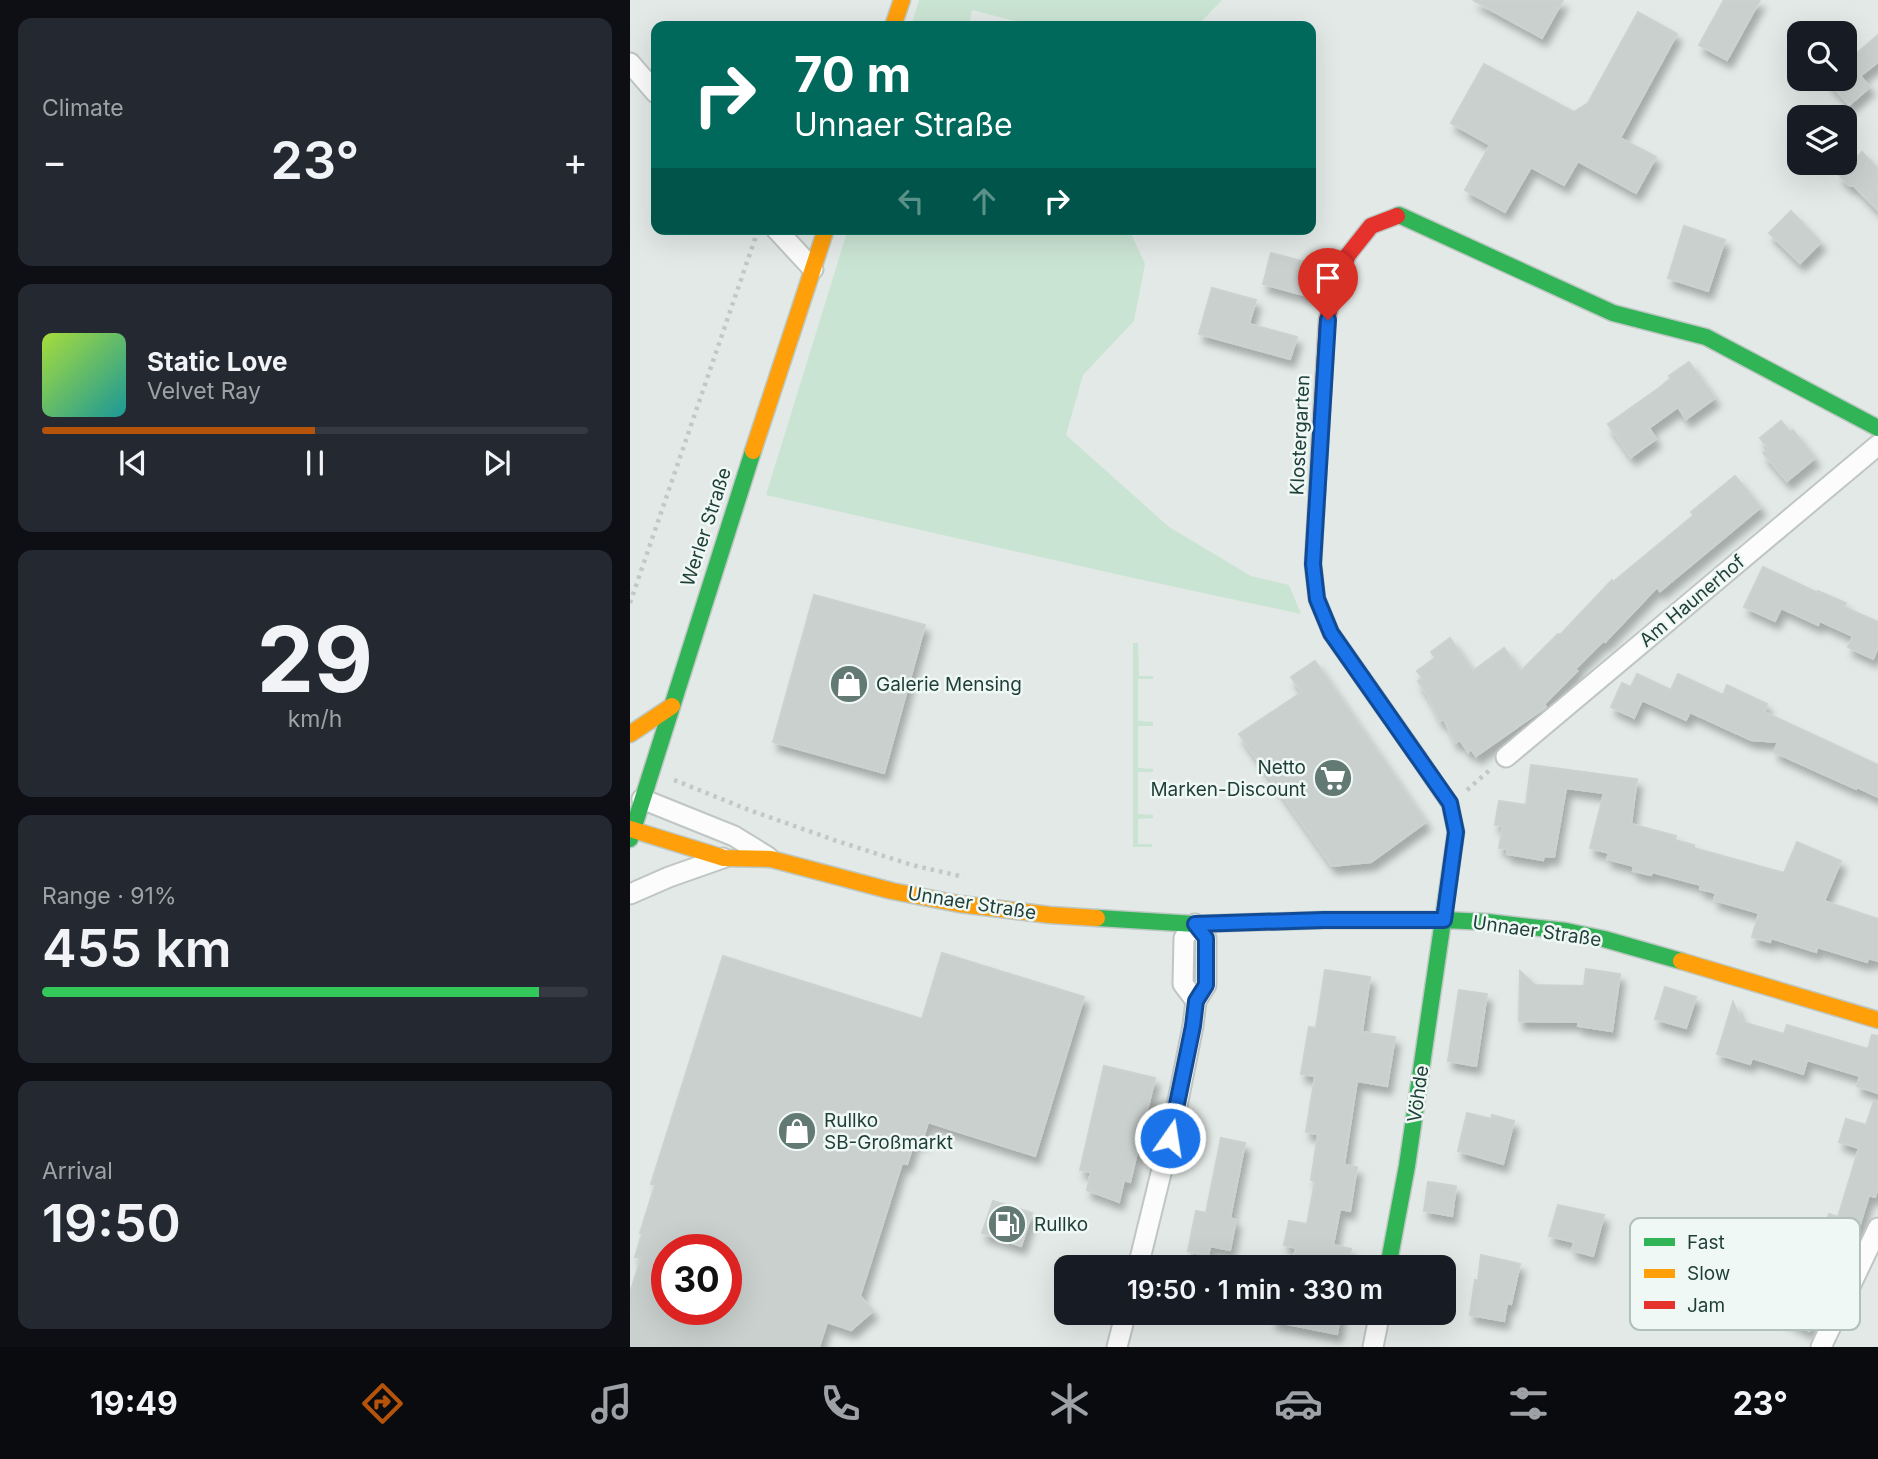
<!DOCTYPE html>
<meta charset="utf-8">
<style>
:root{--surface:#171b24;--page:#242831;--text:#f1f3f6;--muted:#9ea1a6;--line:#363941;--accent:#b45309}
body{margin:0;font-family:Inter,sans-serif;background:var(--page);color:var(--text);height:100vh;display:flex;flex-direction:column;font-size:26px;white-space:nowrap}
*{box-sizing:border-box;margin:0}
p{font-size:23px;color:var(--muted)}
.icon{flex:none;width:38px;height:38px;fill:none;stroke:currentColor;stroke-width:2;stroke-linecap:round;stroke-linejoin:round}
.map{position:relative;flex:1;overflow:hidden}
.panel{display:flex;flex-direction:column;gap:18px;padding:18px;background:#0d0f14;width:630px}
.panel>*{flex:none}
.top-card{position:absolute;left:21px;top:21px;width:665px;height:214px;border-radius:14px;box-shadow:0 7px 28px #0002;background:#00695c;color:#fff;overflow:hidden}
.buttons{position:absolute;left:1157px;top:21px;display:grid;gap:14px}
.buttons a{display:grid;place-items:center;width:70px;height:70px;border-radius:14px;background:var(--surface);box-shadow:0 7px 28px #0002;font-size:35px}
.speed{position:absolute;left:21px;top:1234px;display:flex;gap:14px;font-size:35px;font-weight:700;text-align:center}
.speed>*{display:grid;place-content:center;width:91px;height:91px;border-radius:50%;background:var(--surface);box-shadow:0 7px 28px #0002;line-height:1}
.speed .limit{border:10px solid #d22;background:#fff;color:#111}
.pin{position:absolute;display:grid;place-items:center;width:60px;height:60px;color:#fff;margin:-72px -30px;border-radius:50% 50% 50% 0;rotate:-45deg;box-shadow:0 0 7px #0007}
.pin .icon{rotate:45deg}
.me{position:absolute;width:77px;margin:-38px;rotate:13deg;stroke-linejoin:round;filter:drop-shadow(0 0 5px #0008)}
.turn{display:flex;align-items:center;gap:24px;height:147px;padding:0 28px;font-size:32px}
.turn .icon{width:91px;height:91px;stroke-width:2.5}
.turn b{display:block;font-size:49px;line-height:60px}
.lanes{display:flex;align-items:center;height:66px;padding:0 28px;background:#0003;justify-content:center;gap:35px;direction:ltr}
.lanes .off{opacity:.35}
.big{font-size:52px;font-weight:600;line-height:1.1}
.panel .card{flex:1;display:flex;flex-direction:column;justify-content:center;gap:10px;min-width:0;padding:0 24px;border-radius:14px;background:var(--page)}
.panel .dial{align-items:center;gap:0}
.dial b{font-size:91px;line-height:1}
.song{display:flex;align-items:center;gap:21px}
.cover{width:84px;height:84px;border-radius:10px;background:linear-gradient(135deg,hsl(80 70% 55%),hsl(180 70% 35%))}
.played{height:7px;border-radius:4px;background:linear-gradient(90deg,var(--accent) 50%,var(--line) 50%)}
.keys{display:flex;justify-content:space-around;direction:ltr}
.heat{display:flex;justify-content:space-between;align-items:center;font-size:38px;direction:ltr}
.charge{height:10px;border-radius:5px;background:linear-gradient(90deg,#34c759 91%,var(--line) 0)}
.trip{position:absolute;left:424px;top:1255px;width:402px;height:70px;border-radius:14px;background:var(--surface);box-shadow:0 7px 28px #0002;font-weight:600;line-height:70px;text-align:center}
.menu{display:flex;height:112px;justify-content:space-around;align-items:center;background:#090b0e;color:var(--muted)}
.menu .icon{width:49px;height:49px}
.menu .active{color:var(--accent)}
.menu b{font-size:32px;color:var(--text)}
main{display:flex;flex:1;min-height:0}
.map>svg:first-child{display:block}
.green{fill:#cae4d3}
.building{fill:#c9d0cd;stroke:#cbd2cf;stroke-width:2;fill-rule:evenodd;filter:url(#shadow)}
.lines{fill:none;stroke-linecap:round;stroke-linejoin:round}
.street-casing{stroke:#bfc6c3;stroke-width:23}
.fast-casing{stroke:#bdc7c3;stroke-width:19}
.slow-casing{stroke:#bdc7c3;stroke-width:19}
.jam-casing{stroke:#bdc7c3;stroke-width:19}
.path{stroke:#bfcac7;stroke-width:4.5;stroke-dasharray:3.5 5;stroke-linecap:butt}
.street{stroke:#fbfcfb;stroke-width:19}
.fast{stroke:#30b455;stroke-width:16}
.slow{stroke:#ff9f0a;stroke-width:16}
.jam{stroke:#e5322d;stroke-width:16}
.route-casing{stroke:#114b97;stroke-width:18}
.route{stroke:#1a73e8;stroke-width:12}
.labels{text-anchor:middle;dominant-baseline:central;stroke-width:5;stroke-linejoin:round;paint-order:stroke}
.street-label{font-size:19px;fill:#1e3e37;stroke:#f0f8f5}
.poi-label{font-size:19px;fill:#1e3e37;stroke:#f0f8f5;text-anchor:start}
.key{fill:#f0f8f5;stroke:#b1c0bc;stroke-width:2}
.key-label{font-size:19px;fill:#1e3e37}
</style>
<main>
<section class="panel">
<div class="card"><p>Climate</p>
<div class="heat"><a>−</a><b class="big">23°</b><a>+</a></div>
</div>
<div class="card">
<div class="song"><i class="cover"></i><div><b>Static Love</b><p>Velvet Ray</p></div></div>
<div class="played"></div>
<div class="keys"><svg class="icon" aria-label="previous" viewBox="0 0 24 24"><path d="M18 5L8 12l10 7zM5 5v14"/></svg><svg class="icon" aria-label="pause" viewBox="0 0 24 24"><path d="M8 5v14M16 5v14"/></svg><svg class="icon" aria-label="next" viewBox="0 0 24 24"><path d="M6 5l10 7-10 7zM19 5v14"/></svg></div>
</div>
<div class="card dial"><b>29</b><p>km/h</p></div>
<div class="card"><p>Range · 91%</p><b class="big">455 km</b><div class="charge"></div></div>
<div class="card"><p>Arrival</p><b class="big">19:50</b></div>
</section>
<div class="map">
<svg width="1248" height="1347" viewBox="0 0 1248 1347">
<defs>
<filter id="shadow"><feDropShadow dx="4.5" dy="8" stdDeviation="3.5" flood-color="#0004"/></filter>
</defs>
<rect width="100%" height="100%" fill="#e2e9e6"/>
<path class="green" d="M289 0H592L567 26H404L342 10 339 26H281Z
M218 229H499L515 264 504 321 453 375 436 435 539 527 621 576 659 585 671 614 508 579 136 495Z
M503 643H508L509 676H523V679H508V721L523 722V726H508V768L523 769V772H508V814L523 815V818L508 819V844H522V847H503Z"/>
<path class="building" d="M843 0H933L912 38Z
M1094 0H1130L1097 60 1069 45Z
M1008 12 1047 34 990 138 1026 157 1006 193 948 161 934 185 901 167 875 212 835 190 860 145 821 123 854 64 944 112 958 103Z
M1248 35V62L1230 76 1240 87 1219 105 1196 79H1214V57L1218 61Z
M1232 152 1248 169V210L1224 186H1220L1209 175Z
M1161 211 1191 242 1170 263 1139 233Z
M1054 226 1095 240 1078 291 1038 278Z
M641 253 694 267 685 298 633 284Z
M582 288 626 300 619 324 667 337 660 359 569 334Z
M1059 362 1085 398 1056 419 1048 407 1019 428 1026 439 1001 457 978 424 1029 388 1041 378 1039 376Z
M1151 421 1160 432 1163 430 1185 458 1157 481 1133 453 1139 449 1130 438Z
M1105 476 1131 507 1030 591 1027 587 975 642 973 641 945 669 947 671 914 704 916 707 846 756 841 749 838 752 830 740 825 743 814 719 810 721 798 696 788 681 792 678 787 671 805 658 801 652 820 638 843 671 874 648 891 671 928 634 930 635 982 580 983 582 1064 515 1061 512Z
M1133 567 1188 593V591L1216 603 1214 607 1248 622V647L1243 659 1218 647 1223 636 1190 621 1188 625 1151 608 1145 621 1114 607Z
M184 595 295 625 254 773 143 742Z
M685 661 796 822 741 862 702 866 609 734 672 692 661 677Z
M1007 674 1041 690 1048 674 1093 695 1097 685 1137 704 1134 712 1248 765V797L1227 787 1226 789 1144 752 1148 742 1121 740 1060 712 1056 720 1012 700 1004 718 981 707 992 683 1001 687Z
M901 765 1007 779 1001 824 1046 836 1045 840 1064 845V848L1154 873 1167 842 1211 861 1194 901 1248 919V961L1238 958 1237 962 1187 947 1186 952 1141 938 1140 942 1122 937 1129 913 1084 900 1086 893 1070 889 1071 885 1022 872 1021 875 1003 871 1004 866 977 859 979 853 960 848 974 793 936 788 924 857 914 856 913 860 877 854 878 849 869 848 873 826 865 825 869 801 896 805Z
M312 953 454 997 405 1156 298 1122 292 1142 285 1139 277 1164 272 1163 230 1296 243 1311 221 1330 197 1322 189 1347H0V1293L11 1258 5 1257 12 1234 10 1233 25 1185 21 1184 93 956 292 1019ZM37 1250H96V1309H37Z
M956 969 990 974 982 1031 948 1026 949 1022 889 1021 890 971 905 985 954 986Z
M695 970 740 977 732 1032 765 1037 757 1086 727 1081 714 1165 727 1167 720 1211 710 1209 703 1245 721 1249 717 1267H685L669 1264 670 1259 664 1257 666 1248 654 1245 659 1221 677 1224 685 1181 681 1180 688 1134 676 1132 685 1076 671 1074 679 1027 686 1028Z
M1035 987 1066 997 1056 1028 1025 1019Z
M829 990 857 994 846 1066 818 1061Z
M1103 1002 1112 1022 1154 1034 1157 1025 1238 1049 1242 1035 1248 1036V1093L1227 1086 1230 1076 1177 1060 1173 1074 1122 1058 1120 1064 1087 1054Z
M474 1066 525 1078 500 1182 494 1180 489 1202 457 1190 461 1172 450 1170Z
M1244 1101H1248V1187L1245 1197 1239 1195 1227 1234 1229 1239 1226 1246 1193 1235 1199 1214 1208 1217 1229 1148 1209 1142 1216 1119 1236 1125Z
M837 1113 861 1119 862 1115 884 1121 873 1164 828 1151Z
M591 1138 615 1143 600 1218 606 1220 600 1250 580 1246 578 1256 558 1251 566 1211 576 1213Z
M798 1182 826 1186 822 1216 794 1211Z
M363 1201 402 1213 391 1246 352 1233Z
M928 1205 974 1215 963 1256 942 1250 944 1242 919 1236Z
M851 1255 890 1264 881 1304 877 1303 874 1321 840 1315 845 1280 848 1281Z
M1097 1272 1155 1287 1157 1283 1181 1296 1200 1288 1179 1331 1126 1305 1125 1309 1090 1300Z
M643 1312H711L707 1334 642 1321Z"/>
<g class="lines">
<g class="street-casing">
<path id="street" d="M0 63 26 93
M146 229 183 269
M876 757 1248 445
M12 799 104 836 138 857
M0 894 39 877 93 858
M508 1267 545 1116 563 1026 566 1001 576 985V938L565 924 554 938 553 984 566 1001
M487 1347 496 1312
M743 1347 750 1312
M1191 1347 1248 1228"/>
</g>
<g class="fast-casing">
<path id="fast" d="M767 216 769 215 983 313 1076 337 1248 428
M0 839 123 451
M467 918 565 924 694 920H814L857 922 936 931 974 939 1051 961
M758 1267 777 1166 826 832 820 804 788 757"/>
</g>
<g class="slow-casing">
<path id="slow" d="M263 26 272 0
M690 439 683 564 687 599 701 633 788 757
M123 451 196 229
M0 734 42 706
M0 829 94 858 141 859 262 891 329 904 420 915 467 918
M1051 961 1248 1020"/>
</g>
<g class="jam-casing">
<path id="jam" d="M690 439 697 320 706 282 718 255 741 226 767 216"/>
</g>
<path class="path" d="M0 603 127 233
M44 780 119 810 207 841 282 865 334 877
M837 790 862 768"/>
<use href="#street" class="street"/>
<use href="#fast" class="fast"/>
<use href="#slow" class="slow"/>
<use href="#jam" class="jam"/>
</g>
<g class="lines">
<g class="route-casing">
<path id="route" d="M540 1138 563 1026 566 1001 576 985V938L565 924 694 920H814L826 832 820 803 701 633 687 599 683 564 698 320"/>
</g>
<use href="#route" class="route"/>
</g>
<defs>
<g id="shop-disc" transform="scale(2.0125)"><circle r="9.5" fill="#637a74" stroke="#f0f8f5"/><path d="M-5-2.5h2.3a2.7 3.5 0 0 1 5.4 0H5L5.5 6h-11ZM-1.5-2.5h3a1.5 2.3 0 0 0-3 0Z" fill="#fff"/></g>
<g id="supermarket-disc" transform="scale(2.0125)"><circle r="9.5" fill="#637a74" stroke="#f0f8f5"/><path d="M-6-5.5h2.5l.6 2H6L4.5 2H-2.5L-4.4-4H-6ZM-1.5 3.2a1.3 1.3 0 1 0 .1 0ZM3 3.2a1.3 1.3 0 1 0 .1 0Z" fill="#fff"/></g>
<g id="fuel-disc" transform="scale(2.0125)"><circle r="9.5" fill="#637a74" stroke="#f0f8f5"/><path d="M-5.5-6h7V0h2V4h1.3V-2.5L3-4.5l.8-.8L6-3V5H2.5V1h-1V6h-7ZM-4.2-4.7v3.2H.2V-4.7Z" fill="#fff"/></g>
</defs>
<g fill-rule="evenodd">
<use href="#shop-disc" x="219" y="684"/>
<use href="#supermarket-disc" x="703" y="778"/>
<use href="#shop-disc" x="167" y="1131"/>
<use href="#fuel-disc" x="377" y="1224"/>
</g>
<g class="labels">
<g class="street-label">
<text transform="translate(670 435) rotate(-87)">Klostergarten</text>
<text transform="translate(76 527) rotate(-72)">Werler Straße</text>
<text transform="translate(1062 601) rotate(-40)">Am Haunerhof</text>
<text transform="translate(342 903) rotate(9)">Unnaer Straße</text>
<text transform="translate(907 931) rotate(8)">Unnaer Straße</text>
<text transform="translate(788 1094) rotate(-82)">Vöhde</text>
</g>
<g class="poi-label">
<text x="246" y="684">Galerie Mensing</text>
<text x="676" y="767" text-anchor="end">Netto<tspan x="676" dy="22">Marken-Discount</tspan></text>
<text x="194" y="1120">Rullko<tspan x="194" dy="22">SB-Großmarkt</tspan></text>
<text x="404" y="1224">Rullko</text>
</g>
</g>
<rect x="1000" y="1218" width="230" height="112" rx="10" class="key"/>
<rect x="1014" y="1238" width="31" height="8" fill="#30b455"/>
<rect x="1014" y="1269" width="31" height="9" fill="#ff9f0a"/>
<rect x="1014" y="1301" width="31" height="8" fill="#e5322d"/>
<g class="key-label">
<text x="1057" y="1249">Fast</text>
<text x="1057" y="1280">Slow</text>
<text x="1057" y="1312">Jam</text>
</g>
</svg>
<div class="buttons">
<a><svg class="icon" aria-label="search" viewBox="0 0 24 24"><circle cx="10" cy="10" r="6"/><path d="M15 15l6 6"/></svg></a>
<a><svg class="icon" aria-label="layers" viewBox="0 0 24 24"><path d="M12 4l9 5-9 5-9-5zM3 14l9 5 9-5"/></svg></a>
</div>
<div class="speed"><div class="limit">30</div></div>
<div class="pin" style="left:698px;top:320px;background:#d93025"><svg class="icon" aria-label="arrive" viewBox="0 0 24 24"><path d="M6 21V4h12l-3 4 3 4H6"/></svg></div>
<svg class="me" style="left:540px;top:1138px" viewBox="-20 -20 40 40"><circle r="17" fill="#1a73e8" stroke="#fff" stroke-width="3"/><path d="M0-11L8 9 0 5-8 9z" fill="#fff"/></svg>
<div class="trip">19:50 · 1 min · 330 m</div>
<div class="top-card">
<div class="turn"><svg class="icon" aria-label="right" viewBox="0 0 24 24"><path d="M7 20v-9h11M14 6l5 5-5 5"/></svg><div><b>70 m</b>Unnaer Straße</div></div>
<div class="lanes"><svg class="icon off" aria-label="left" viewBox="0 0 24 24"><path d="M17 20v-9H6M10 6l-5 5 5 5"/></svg><svg class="icon off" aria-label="ahead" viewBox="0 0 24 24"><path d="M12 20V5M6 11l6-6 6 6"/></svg><svg class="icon" aria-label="right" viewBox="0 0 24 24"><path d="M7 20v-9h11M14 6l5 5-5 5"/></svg></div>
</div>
</div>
</main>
<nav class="menu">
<b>19:49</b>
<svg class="icon active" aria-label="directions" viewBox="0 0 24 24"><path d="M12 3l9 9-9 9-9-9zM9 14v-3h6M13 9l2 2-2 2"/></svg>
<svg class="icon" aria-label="music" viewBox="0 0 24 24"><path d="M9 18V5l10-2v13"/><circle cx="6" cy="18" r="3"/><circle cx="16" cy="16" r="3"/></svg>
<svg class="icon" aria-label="phone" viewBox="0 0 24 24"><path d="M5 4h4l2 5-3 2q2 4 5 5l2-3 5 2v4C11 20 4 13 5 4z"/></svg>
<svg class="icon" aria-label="climate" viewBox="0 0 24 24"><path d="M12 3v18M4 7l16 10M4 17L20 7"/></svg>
<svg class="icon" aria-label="car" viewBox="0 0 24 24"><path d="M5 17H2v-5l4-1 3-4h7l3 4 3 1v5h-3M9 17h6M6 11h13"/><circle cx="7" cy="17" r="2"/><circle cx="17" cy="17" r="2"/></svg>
<svg class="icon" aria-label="filters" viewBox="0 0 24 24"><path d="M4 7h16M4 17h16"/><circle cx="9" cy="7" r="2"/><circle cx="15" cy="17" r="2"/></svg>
<b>23°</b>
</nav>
